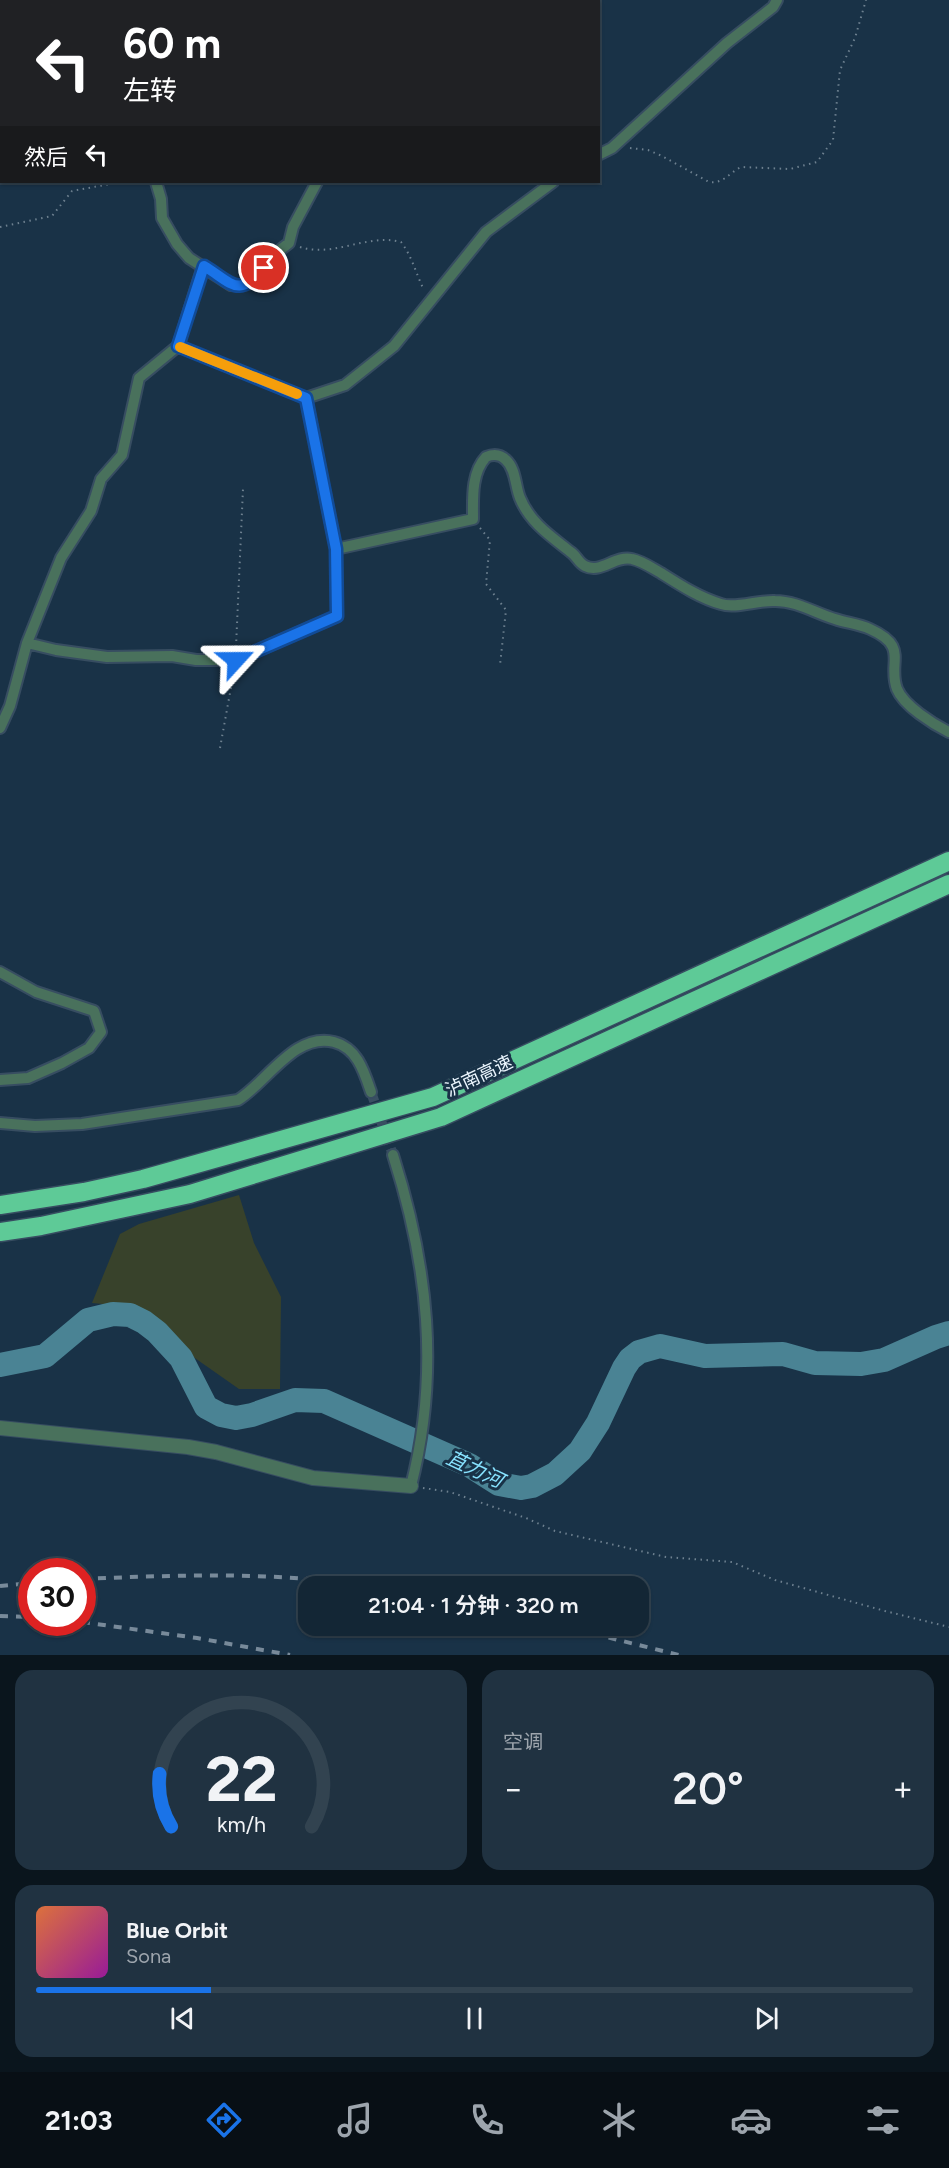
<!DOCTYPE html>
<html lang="zh">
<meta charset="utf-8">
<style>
:root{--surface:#132635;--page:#203241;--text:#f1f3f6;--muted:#9da5ad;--line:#324350;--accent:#1a73e8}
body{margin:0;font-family:Figtree,"Noto Sans SC",sans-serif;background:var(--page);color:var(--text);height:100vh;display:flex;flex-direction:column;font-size:22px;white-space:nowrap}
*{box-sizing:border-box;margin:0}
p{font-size:20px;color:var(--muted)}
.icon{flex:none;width:33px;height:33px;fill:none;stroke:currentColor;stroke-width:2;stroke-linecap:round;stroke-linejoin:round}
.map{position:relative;height:1655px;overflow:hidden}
.panel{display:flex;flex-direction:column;gap:15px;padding:15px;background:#0a151d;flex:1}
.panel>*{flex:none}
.top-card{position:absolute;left:0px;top:0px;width:600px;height:183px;box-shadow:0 2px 4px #0004,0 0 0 2px var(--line);background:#202124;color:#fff;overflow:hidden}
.speed{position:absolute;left:18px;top:1558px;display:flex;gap:12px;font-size:30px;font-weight:700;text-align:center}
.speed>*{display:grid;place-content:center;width:78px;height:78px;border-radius:50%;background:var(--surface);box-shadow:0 2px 4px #0004,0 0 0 2px var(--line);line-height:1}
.speed .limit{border:9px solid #d22;background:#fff;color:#111}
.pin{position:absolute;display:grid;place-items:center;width:51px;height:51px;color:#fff;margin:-26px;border:3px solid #fff;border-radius:50%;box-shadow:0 2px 6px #0007}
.me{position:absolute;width:66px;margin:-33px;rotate:66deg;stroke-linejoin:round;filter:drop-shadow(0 0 4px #0008)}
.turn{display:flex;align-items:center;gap:21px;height:126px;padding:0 24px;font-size:27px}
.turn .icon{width:78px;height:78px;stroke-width:2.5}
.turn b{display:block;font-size:42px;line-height:51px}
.then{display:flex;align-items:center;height:57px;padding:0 24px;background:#0003;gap:12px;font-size:22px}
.big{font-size:45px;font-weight:600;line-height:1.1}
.panel .widget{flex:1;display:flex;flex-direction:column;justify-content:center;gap:9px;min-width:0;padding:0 21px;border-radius:18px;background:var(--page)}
.panel .dial{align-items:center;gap:0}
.dial svg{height:156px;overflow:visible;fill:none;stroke:var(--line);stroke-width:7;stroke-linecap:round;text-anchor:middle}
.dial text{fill:var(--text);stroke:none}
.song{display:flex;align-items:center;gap:18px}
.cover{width:72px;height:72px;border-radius:9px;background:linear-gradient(135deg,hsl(20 70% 55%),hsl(300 70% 35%))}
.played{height:6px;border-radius:3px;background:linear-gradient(90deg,var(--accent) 20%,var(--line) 20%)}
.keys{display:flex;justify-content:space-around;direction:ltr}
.heat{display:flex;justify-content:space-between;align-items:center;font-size:33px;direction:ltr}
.panel .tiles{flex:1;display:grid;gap:15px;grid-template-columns:1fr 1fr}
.widget:last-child{grid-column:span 2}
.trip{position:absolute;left:298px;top:1576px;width:351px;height:60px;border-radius:18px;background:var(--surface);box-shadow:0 2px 4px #0004,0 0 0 2px var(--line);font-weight:600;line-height:60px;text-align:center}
.tabs{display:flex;height:96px;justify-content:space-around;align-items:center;background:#080f15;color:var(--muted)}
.tabs .icon{width:42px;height:42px}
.tabs .on{color:var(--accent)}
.tabs b{font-size:27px;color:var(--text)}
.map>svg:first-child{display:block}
.green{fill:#38422b}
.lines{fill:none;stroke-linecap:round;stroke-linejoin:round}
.river{stroke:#4a8394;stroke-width:24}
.minor-tunnel{stroke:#394f62;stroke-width:10;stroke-dasharray:10 5;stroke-linecap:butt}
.minor-casing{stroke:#374d61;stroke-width:14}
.tertiary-casing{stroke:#374d61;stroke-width:16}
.motorway-casing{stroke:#374d61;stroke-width:21}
.path{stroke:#6e8190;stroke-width:2;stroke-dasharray:1.5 4.5;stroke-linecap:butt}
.minor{stroke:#49715c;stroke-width:10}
.tertiary{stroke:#49715c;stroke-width:14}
.motorway{stroke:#5eca97;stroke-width:18}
.rail{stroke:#788a9a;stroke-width:4;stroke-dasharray:8 8;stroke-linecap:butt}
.route-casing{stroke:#114b97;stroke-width:15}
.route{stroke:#1a73e8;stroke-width:10}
.slow{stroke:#f59e0b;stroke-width:10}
.labels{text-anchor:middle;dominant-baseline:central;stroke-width:6;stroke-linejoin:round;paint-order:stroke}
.street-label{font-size:18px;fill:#ecf6fe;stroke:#193247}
.water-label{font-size:20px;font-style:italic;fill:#88e3ff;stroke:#193247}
</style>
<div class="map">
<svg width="949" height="1655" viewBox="0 0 949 1655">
<rect width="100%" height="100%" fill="#193247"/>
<path class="green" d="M239 1195 254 1243 281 1297 280 1389H239L172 1342 147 1317 125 1306 92 1303 120 1234 139 1224Z"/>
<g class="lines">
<path class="river" d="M0 1365 45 1356 88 1320 113 1314 130 1315 144 1322 157 1332 181 1358 206 1407 221 1415 236 1418 252 1415 295 1400 324 1401 469 1465 499 1484 521 1488 532 1486 555 1474 580 1451 598 1423 624 1368 630 1359 639 1352 660 1346 705 1356 783 1354 815 1363 861 1364 884 1360 936 1337 949 1333"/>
<path class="minor-tunnel" d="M371 1092 393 1155"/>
<g class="minor-casing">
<path id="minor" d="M402 2 404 0
M598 155 612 148 727 43 773 7 777 0
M156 182 161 199 162 218 177 244 189 258 231 285C239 286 246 286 253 281L275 254 289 243 293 227 317 182
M178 346 306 398 345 385 394 346 486 232 553 182
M336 549 473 519C473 499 471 473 486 457 493 454 500 454 506 460 516 469 515 486 520 498 530 523 552 537 572 553 577 557 579 563 585 566 601 574 615 555 632 559 642 561 652 568 661 573 680 585 700 598 721 604 735 609 758 600 775 601 797 601 815 613 835 619 847 623 859 624 870 629 910 647 887 662 897 689 904 706 933 724 949 732
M27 643 56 650 107 657 172 656 196 660H236L337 616 336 549 306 398
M0 728 10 706 27 643 61 558 91 511 101 479 122 455 139 378 178 346 203 266
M0 972 36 992 94 1011 101 1032 89 1048 62 1063 28 1078 0 1080
M0 1123 35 1126 82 1124 238 1100C267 1082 295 1032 334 1042 357 1048 364 1071 371 1092
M393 1155C428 1265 440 1373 411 1486"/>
</g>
<g class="tertiary-casing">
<path id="tertiary" d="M0 1428 188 1447 216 1452 313 1478 411 1486"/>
</g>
<g class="motorway-casing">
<path id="motorway" d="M0 1205 84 1192 143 1179 433 1097 949 861
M0 1232 41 1226 190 1194 441 1117 949 884"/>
</g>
<path class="path" d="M189 2 190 0
M630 148 648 150 662 156 709 182C723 184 729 173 741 167L790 169 817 162 833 140 840 70 855 38 866 0
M0 227 52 216 72 191 121 182
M300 247C334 258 367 233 401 242 412 256 416 274 424 290
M480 528 490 540 486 584 506 610 500 665
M236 647 243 489
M220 748 234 671
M423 1488 450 1492 526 1518 555 1531 666 1557 732 1562 775 1580 885 1611 949 1627"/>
<use href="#minor" class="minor"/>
<use href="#tertiary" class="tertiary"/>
<use href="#motorway" class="motorway"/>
<path class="rail" d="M82 1579C179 1575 278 1571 374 1587
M0 1586 32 1583
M0 1616 32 1617
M82 1622 197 1638 290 1655
M562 1626 679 1655"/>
</g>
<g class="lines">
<g class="route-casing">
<path id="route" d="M236 660 337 616 336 549 306 398 178 346 204 266C232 283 238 299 264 268"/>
</g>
<use href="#route" class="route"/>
<path class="slow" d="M180 347 297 394"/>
</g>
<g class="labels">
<g class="street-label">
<text transform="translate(479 1076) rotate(-25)">泸南高速</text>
</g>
<g class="water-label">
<text transform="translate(475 1469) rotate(25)">苴力河</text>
</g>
</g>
</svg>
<div class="speed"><div class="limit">30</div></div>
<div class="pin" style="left:264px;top:268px;background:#d93025"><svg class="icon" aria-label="arrive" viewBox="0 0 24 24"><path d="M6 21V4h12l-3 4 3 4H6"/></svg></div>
<svg class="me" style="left:236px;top:660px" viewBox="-20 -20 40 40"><path d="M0-17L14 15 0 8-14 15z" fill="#1a73e8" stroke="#fff" stroke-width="4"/></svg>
<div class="trip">21:04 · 1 分钟 · 320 m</div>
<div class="top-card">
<div class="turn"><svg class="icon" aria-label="left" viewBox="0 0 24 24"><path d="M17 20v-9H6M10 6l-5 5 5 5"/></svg><div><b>60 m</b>左转</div></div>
<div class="then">然后<svg class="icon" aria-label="left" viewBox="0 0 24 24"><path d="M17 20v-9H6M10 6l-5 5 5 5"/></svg></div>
</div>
</div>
<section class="panel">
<div class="tiles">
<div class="widget dial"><svg viewBox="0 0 100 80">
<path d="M14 69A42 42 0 1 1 86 69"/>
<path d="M14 69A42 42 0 0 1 8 42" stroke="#1a73e8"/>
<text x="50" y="56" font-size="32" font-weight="700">22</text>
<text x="50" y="72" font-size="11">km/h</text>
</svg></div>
<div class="widget"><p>空调</p>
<div class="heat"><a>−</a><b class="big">20°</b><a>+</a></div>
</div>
<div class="widget">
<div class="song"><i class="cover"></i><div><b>Blue Orbit</b><p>Sona</p></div></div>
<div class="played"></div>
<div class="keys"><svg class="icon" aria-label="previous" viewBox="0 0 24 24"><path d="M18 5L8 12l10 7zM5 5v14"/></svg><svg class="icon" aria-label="pause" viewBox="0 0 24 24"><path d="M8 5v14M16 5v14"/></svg><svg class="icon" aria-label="next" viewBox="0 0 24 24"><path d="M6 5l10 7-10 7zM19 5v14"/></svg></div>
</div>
</div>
</section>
<nav class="tabs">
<b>21:03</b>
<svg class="icon on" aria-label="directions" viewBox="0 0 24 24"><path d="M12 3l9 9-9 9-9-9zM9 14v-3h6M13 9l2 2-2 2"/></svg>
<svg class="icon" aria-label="music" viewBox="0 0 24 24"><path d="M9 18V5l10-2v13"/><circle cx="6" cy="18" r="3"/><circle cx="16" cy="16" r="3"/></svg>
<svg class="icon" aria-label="phone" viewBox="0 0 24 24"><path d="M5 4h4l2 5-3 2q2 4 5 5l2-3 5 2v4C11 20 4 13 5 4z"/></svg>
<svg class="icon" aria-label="climate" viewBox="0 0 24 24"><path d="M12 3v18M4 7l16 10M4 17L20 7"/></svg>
<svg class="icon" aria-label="car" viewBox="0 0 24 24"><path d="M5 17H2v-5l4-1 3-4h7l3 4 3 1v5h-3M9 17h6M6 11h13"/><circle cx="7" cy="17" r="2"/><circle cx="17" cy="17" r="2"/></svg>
<svg class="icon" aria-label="filters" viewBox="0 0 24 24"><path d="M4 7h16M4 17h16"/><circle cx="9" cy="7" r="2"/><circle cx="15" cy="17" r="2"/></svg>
</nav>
